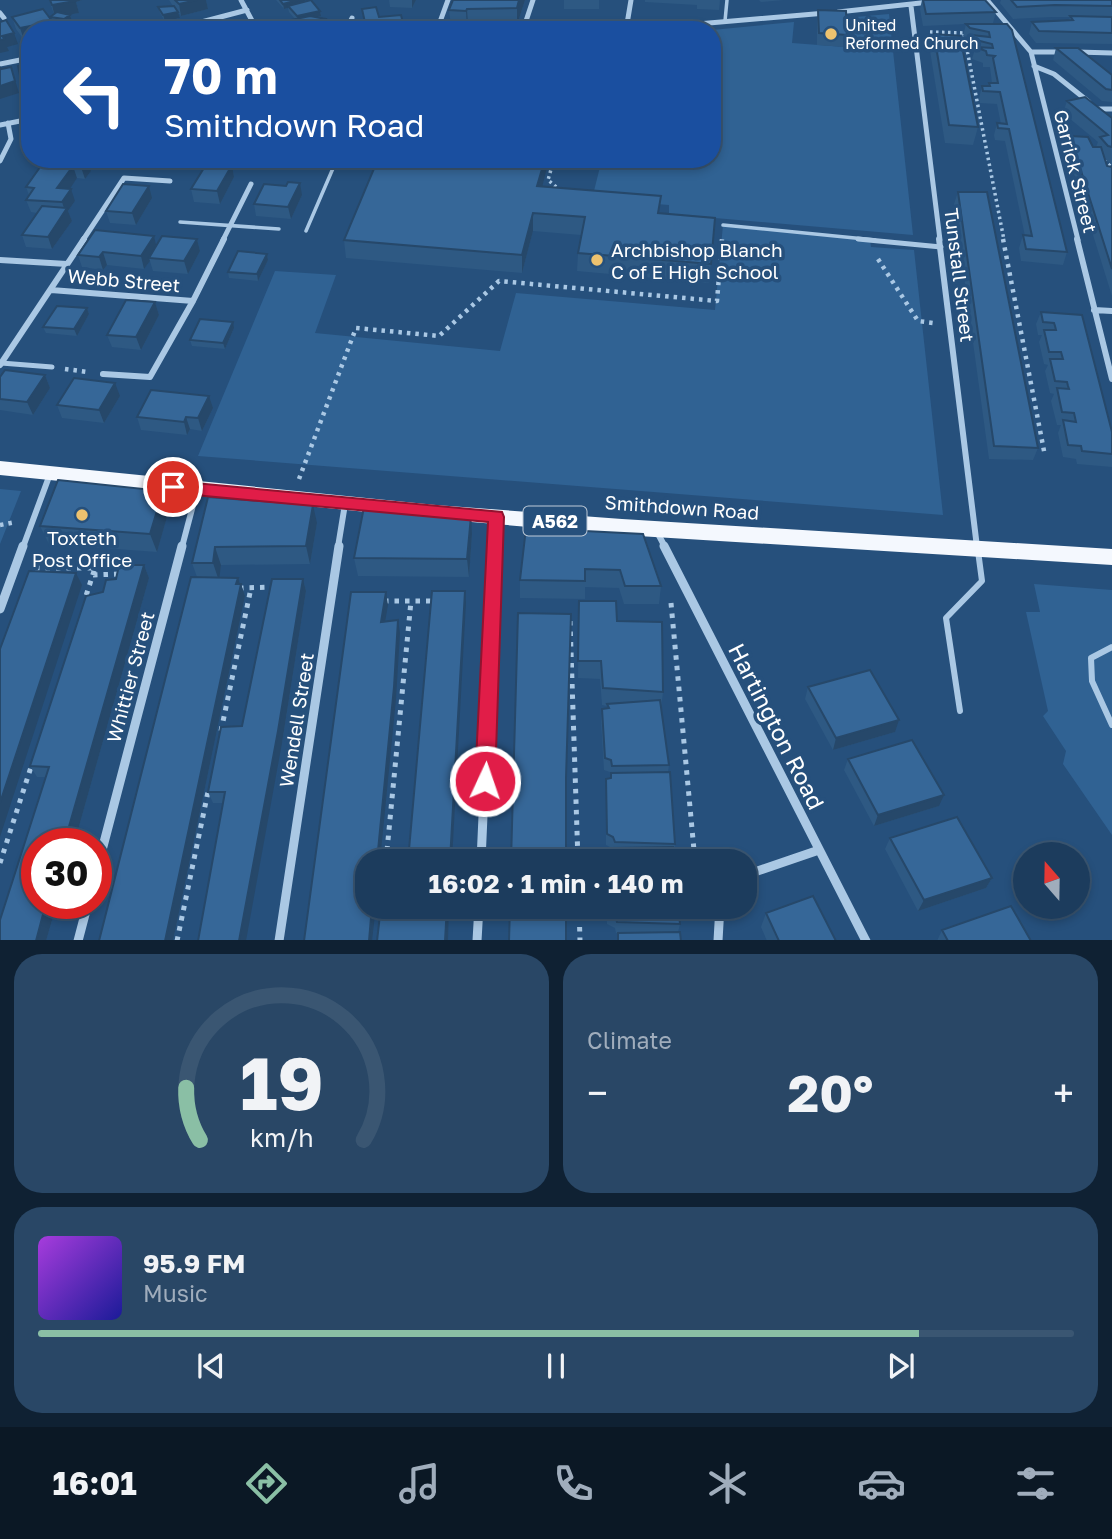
<!DOCTYPE html>
<meta charset="utf-8">
<style>
:root{--surface:#1c3c5d;--page:#294766;--text:#f1f3f6;--muted:#a0adbc;--line:#3a5672;--accent:#8abfa5}
body{margin:0;font-family:"Golos Text",sans-serif;background:var(--page);color:var(--text);height:100vh;display:flex;flex-direction:column;font-size:26px;white-space:nowrap}
*{box-sizing:border-box;margin:0}
p{font-size:23px;color:var(--muted)}
.icon{flex:none;width:38px;height:38px;fill:none;stroke:currentColor;stroke-width:2;stroke-linecap:round;stroke-linejoin:round}
.map{position:relative;height:940px;overflow:hidden}
.panel{display:flex;flex-direction:column;gap:14px;padding:14px;background:#0f2133;flex:1}
.panel>*{flex:none}
.guide{position:absolute;left:21px;top:21px;width:700px;height:147px;border-radius:28px;box-shadow:0 4px 10px #0003,0 0 0 2px var(--line);background:#1a4fa0;color:#fff;overflow:hidden}
.needle{width:46px;rotate:340deg}
.controls{position:absolute;left:1013px;top:842px;display:grid;gap:14px}
.controls a{display:grid;place-items:center;width:77px;height:77px;border-radius:50%;background:var(--surface);box-shadow:0 4px 10px #0003,0 0 0 2px var(--line);font-size:35px}
.speed{position:absolute;left:21px;top:828px;display:flex;gap:14px;font-size:35px;font-weight:700;text-align:center}
.speed>*{display:grid;place-content:center;width:91px;height:91px;border-radius:50%;background:var(--surface);box-shadow:0 4px 10px #0003,0 0 0 2px var(--line);line-height:1}
.speed .limit{border:10px solid #d22;background:#fff;color:#111}
.pin{position:absolute;display:grid;place-items:center;width:60px;height:60px;color:#fff;margin:-30px;border:4px solid #fff;border-radius:50%;box-shadow:0 2px 7px #0007}
.me{position:absolute;width:77px;margin:-38px;rotate:3deg;stroke-linejoin:round;filter:drop-shadow(0 0 5px #0008)}
.turn{display:flex;align-items:center;gap:24px;height:147px;padding:0 28px;font-size:32px}
.turn .icon{width:91px;height:91px;stroke-width:2.5}
.turn b{display:block;font-size:49px;line-height:60px}
.big{font-size:52px;font-weight:700;line-height:1.1}
.panel .tile{flex:1;display:flex;flex-direction:column;justify-content:center;gap:10px;min-width:0;padding:0 24px;border-radius:28px;background:var(--page)}
.panel .dial{align-items:center;gap:0}
.dial svg{height:182px;overflow:visible;fill:none;stroke:var(--line);stroke-width:7;stroke-linecap:round;text-anchor:middle}
.dial text{fill:var(--text);stroke:none}
.song{display:flex;align-items:center;gap:21px}
.cover{width:84px;height:84px;border-radius:10px;background:linear-gradient(135deg,hsl(280 70% 55%),hsl(240 70% 35%))}
.played{height:7px;border-radius:4px;background:linear-gradient(90deg,var(--accent) 85%,var(--line) 85%)}
.keys{display:flex;justify-content:space-around;direction:ltr}
.heat{display:flex;justify-content:space-between;align-items:center;font-size:38px;direction:ltr}
.panel .tiles{flex:1;display:grid;gap:14px;grid-template-columns:1fr 1fr}
.tile:last-child{grid-column:span 2}
.trip{position:absolute;left:355px;top:849px;width:402px;height:70px;border-radius:28px;background:var(--surface);box-shadow:0 4px 10px #0003,0 0 0 2px var(--line);font-weight:700;line-height:70px;text-align:center}
.tabs{display:flex;height:112px;justify-content:space-around;align-items:center;background:#0b1825;color:var(--muted)}
.tabs .icon{width:49px;height:49px}
.tabs .current{color:var(--accent)}
.tabs b{font-size:32px;color:var(--text)}
.map>svg:first-child{display:block}
.green{fill:#306293}
.lines{fill:none;stroke-linecap:round;stroke-linejoin:round}
.path-far2{stroke:#aac8e4;stroke-width:3.5;stroke-dasharray:2.5 3.5;stroke-linecap:butt}
.path-far1{stroke:#aac8e4;stroke-width:4.5;stroke-dasharray:3.5 5;stroke-linecap:butt}
.path{stroke:#aac8e4;stroke-width:5;stroke-dasharray:4.5 6;stroke-linecap:butt}
.service-far2{stroke:#aac8e4;stroke-width:3.5}
.service-far1{stroke:#aac8e4;stroke-width:5}
.service{stroke:#aac8e4;stroke-width:6}
.minor-far2{stroke:#aac8e4;stroke-width:5}
.minor-far1{stroke:#aac8e4;stroke-width:6}
.minor{stroke:#aac8e4;stroke-width:9}
.trunk{fill:#f4f8fe;fill-rule:evenodd}
.wall{fill:#2e5983}
.shaded-wall{fill:#26486a}
.building{fill:#366798;stroke:#26486a;stroke-width:2}
.route{fill:#e11d48;stroke:#92132f;stroke-width:2}
.poi-dot{fill:#edc26f;stroke:#26507c;stroke-width:2.5}
.labels{text-anchor:middle;dominant-baseline:central;stroke-width:7;stroke-linejoin:round;paint-order:stroke}
.far-poi-label{font-size:16px;fill:#fff;stroke:#26507c;text-anchor:start}
.shield{fill:#26507c;stroke:#becad8;stroke-width:2}
.shield-label{font-size:18px;font-weight:bold;fill:#fff}
.street-label{font-size:19px;fill:#fff;stroke:#26507c}
.poi-label{font-size:19px;fill:#fff;stroke:#26507c;text-anchor:start}
.near-street-label{font-size:23px;fill:#fff;stroke:#26507c}
</style>
<div class="map">
<svg width="1112" height="941" viewBox="0 0 1112 941">
<rect width="100%" height="100%" fill="#26507c"/>
<path class="green" d="M889 14 913 235 669 214V205L592 199 602 159H712V30L794 22 792 43 845 47 844 18Z
M723 225 870 240 871 247 914 250 943 515 198 456 275 271 336 275 315 333 500 351 516 293 715 310Z
M0 489 21 491 0 544Z
M1034 584 1112 590V835L1063 764 1066 751 1043 716 1048 711 1026 612H1040Z"/>
<g class="lines">
<path class="path-far2" d="M930 32 966 33
M964 34 1004 240
M554 159 548 180 561 191
M1104 160 1112 167"/>
<path class="path-far1" d="M1003 239 1045 456
M878 259 918 321 933 323
M65 369 88 372
M299 479 356 328 439 336 499 281 717 301 722 239
M0 525 16 522"/>
<path class="path" d="M35 568H95L85 599
M93 575 120 574
M239 588 276 587
M384 601H434
M671 603 695 861
M570 621 578 861
M221 731 251 588
M386 861 411 601
M0 863 32 764
M579 906 580 941
M177 941 209 787"/>
<path class="service-far2" d="M725 21 727 0
M180 222 279 229
M723 225 875 240
M306 231 337 159"/>
<path class="service-far1" d="M858 239 941 247
M1 363 52 367"/>
<path class="service" d="M1112 647 1091 658 1092 681 1112 725
M960 711 946 618 982 581 978 551"/>
<path class="minor-far2" d="M241 0 257 30
M987 0 1031 52 1078 240
M911 6 940 240
M838 12 948 0
M0 13 4 18
M171 30 247 10
M346 30 352 18
M437 30 448 0
M523 30 533 0
M626 30 631 0
M628 30 826 13
M1031 52H1061
M1077 52 1112 53
M0 64 30 58
M1034 66 1054 74 1089 102
M1099 109H1112
M0 125 30 119
M0 161 11 139 8 123
M83 240 124 178 170 181
M223 240 251 184"/>
<path class="minor-far1" d="M939 239 977 547
M1077 239 1112 379
M0 260 67 264
M51 290 193 301
M1094 310 1112 311
M0 365 84 239
M103 374 150 377 193 301 224 239
M656 530 665 547
M23 547 50 474
M182 547 197 490
M338 547 345 504
M495 547 496 517"/>
<path class="minor" d="M664 546 866 941
M0 609 23 546
M481 861 495 546
M96 873 182 546
M746 875 819 850
M78 941 88 903
M279 941 339 546
M477 941 479 906
M718 941 720 906"/>
<path class="trunk" d="M0 461 436 505 622 519 1112 549V565L622 535 436 519 0 475Z"/>
</g>
<path class="wall" d="M49 0H82L76 2 79 13 68 15H70L72 21 66 25 54 23 57 30H30L24 40 16 29 12 17 51 19 50 17 54 14Z
M169 0H206L208 9 181 16 177 10 180 18 165 21 160 13 158 7 173 6Z
M276 0H305V2L320 11 321 16 318 17 328 30H278L277 23 295 19 289 12 288 8 284 9Z
M389 0H416L412 8 390 7Z
M453 0H525L517 25H468L467 28 451 27 449 10Z
M564 0H599V9H564Z
M645 0H720L719 10 697 9V5L645 2Z
M759 0H784L761 2Z
M922 0H985L996 12 993 23 969 24H1007L1067 252 1063 265 1021 261 1019 248 1023 235 1025 236 1005 141 995 140 994 135 997 123 1001 124 997 104 980 103 979 98 982 86H988L989 83H992L990 67H983V63L972 59 974 52 969 51 968 47 970 40 967 39 963 36 966 24 923 26 920 9Z
M1001 0H1112V44L1036 43 1029 34 1032 22 1069 21 1070 17H1052L1013 19 1000 3Z
M818 10 847 35 845 47 817 45V21Z
M934 34 978 127 973 145 945 143 930 51Z
M1056 48 1112 75V102L1102 101 1053 60Z
M30 61V92H25L21 80 30 64Z
M1067 101 1112 118V165L1106 160V159H1105L1107 166 1112 167V296L1066 148 1070 136 1093 147H1096L1098 142 1063 113Z
M52 159H87L91 171 85 179 77 178 69 189 75 201 68 211 72 221 52 249 26 247 22 235 37 213 31 212 26 200 29 195 26 187Z
M232 165 234 177 220 204 194 202 191 189Z
M542 187 660 213 715 218 709 283 577 271 578 253 581 235 533 231 522 273 346 258 344 240Z
M958 192 1038 448 1033 460 989 459 954 204Z
M302 195 291 219 256 216 254 204Z
M152 198 136 225 110 223 106 211Z
M197 239 200 251 188 274 153 271 150 261 144 269 107 265 103 270 82 267 78 255 156 245Z
M267 254 268 260 258 281 229 278 228 272Z
M155 302 159 315 141 350 112 347 107 335Z
M87 308 89 314 77 336 46 333 43 327Z
M1041 312 1082 315 1112 432V467L1077 464 1076 459 1063 457 1058 433 1061 425H1057L1051 401 1054 394 1050 393 1045 371 1048 365 1044 364 1039 342 1042 335H1038L1036 324Z
M234 328 225 349 192 346 190 340Z
M45 375 50 388 33 415 0 410V377Z
M120 396 104 423 62 418 57 405Z
M213 408 202 431 190 429 187 435 141 430 137 417Z
M163 491 169 510 157 552 49 544 40 526Z
M208 497 317 523 310 564 221 565 219 578 241 584 245 596 173 941H99L197 577 192 563Z
M526 528 661 586 659 604H624L619 588 585 587V599L520 598V580Z
M472 534 469 577 358 576 354 558Z
M119 565H144L149 578 74 844H37V903H57L46 941H0V920L46 777H37L30 766 86 596 103 592 106 580 116 579Z
M303 579 306 591 282 743 223 803H213L208 792 242 726Z
M579 601 617 621 663 692 661 708 669 765 668 772 675 844 673 855 614 856 612 848 606 845V779L611 778V777L610 772 604 770 601 721 602 709 607 708V706L602 705 600 679 578 678Z
M808 687 895 732 833 750 805 699Z
M848 759 939 806 874 826 844 770Z
M890 838 992 878 986 888 918 911 885 849Z
M606 906H678L680 924 678 932 616 933 615 928 607 924Z
M766 913 836 941H767L761 927Z
M942 930 1031 941H937Z"/>
<path class="shaded-wall" d="M75 0H82L76 2 79 13 55 17 52 5Z
M197 0H206L208 9 181 16 179 4Z
M298 0H305V4L288 6V8L284 9 283 4Z
M412 0H416L412 8Z
M519 0H525L517 25V8Z
M467 9 468 25 467 28 466 11Z
M320 11 321 16 298 22 297 16Z
M178 12 180 18 165 21 163 15Z
M70 15 72 21 66 25 64 19Z
M326 19 328 30H320Z
M403 23 404 30H366V27Z
M40 24 42 30H30V38L24 40 20 28Z
M55 25 57 30H43V28Z
M14 33 18 44 7 47 9 51 0 53V40L2 36Z
M11 67 19 93 0 99V86Z
M86 159H87L91 171 85 179 81 167Z
M545 159H549L538 204 537 186Z
M232 165 234 177 220 204 217 191Z
M73 166 77 178 62 201 57 188Z
M300 183 302 195 291 219 288 207Z
M149 186 152 198 136 225 132 213Z
M71 189 75 201 68 211 72 221 52 249 48 237 65 211 62 202Z
M533 213V231L522 273V255Z
M154 236 157 249 149 258 150 261 144 269 141 256Z
M197 239 200 251 188 274 184 261Z
M103 252 107 265 103 270 99 257Z
M267 254 268 260 258 281 257 274Z
M155 302 159 315 141 350 136 337Z
M87 308 89 314 77 336 74 329Z
M233 322 234 328 225 349 223 343Z
M45 375 50 388 33 415 27 402Z
M115 383 120 396 104 423 99 410Z
M209 396 213 408 202 431 198 418Z
M186 417 190 429 187 435 184 422Z
M163 491 169 510 157 552 150 534Z
M313 505 317 523 310 564 306 546Z
M471 516 472 534 469 577 467 559Z
M215 547 221 565 219 581 213 563Z
M144 565 149 578 74 844H64Z
M76 573 82 585 0 837V803Z
M238 578 241 588V584L245 596 173 941H165Z
M303 579 306 591 282 743 246 941H239Z
M465 591 466 603 452 861H450Z
M386 592 388 605 383 634 381 622Z
M398 620 400 633 396 699 380 861H377Z
M899 720 895 732 833 750 836 738Z
M944 795 939 806 874 826 878 815Z
M992 878 986 888 918 911 924 900Z
M46 903H57L46 941H36Z
M372 906H376L372 941H369Z
M447 906H449L448 941H445Z"/>
<path class="building" d="M50 0H75V1L52 5Z
M175 0H197L179 4Z
M280 0H298L283 4Z
M311 0 320 11 297 16 288 6Z
M453 0H519L517 8 467 9 466 11 449 10Z
M923 0H985L996 12 926 14Z
M1011 0H1112V6L1055 5 1017 7Z
M174 6 178 12 163 15 158 7Z
M376 7 379 17 401 15 403 23 366 27 362 9Z
M43 9 55 25 43 28 40 24 20 28 12 17Z
M818 10 846 11 847 35 819 33Z
M57 12 70 15 64 19 50 17Z
M310 16 326 19 320 30H282L277 23Z
M1070 16 1112 17V33L1039 31 1032 22 1073 20Z
M6 20 14 33 2 36 5 39 0 40V22Z
M238 24 242 30H211Z
M966 24H1007L1012 30 1067 252 1026 249 1023 235 1032 236 1009 129 998 128 997 123 1007 124 1000 92 983 91 982 86H990L989 83H998L993 58 995 56 987 55 986 51 975 47 993 48 992 44 972 39 971 35 990 37 989 32 970 28Z
M650 26 652 30H614Z
M934 34 960 36 978 127 949 125Z
M1056 48H1078L1112 75V90L1106 89Z
M30 61V79L21 80 18 66 30 64Z
M0 67 1 69 11 67 15 81 0 86Z
M1085 97 1112 118V147L1108 146 1100 137 1108 135 1067 101Z
M1070 136 1088 137 1093 147H1101L1107 166 1112 167V269Z
M52 159H86L81 167 73 166 57 188 71 189 62 202 26 200 34 188 26 187 43 163H50Z
M378 159H545L537 186 661 196 658 213 715 218 711 264 578 253 585 217 533 213 522 255 344 240Z
M207 163 232 165 217 191 191 189Z
M288 182 300 183 288 207 254 204 264 184 286 186Z
M123 184 149 186 132 213 106 211Z
M958 192H987L1038 448 994 446Z
M42 206 67 208 48 237 22 235Z
M95 230 154 236 141 256 103 252 99 257 78 255Z
M162 236 197 239 184 261 149 258Z
M238 251 267 254 257 274 228 272Z
M126 300 155 302 136 337 107 335Z
M57 306 87 308 74 329 43 327Z
M1041 312 1082 315 1112 432V454L1082 451 1081 446 1068 445 1063 420 1076 422 1074 413 1062 412 1057 388 1069 389 1068 386 1067 382 1055 381 1050 359H1063L1061 352H1049L1044 330H1056L1055 326 1054 323 1043 322Z
M200 319 233 322 223 343 190 340Z
M5 370 45 375 27 402 0 399V377Z
M74 378 115 383 99 410 57 405Z
M151 390 209 396 198 418 186 417 184 422 137 417Z
M58 480 163 491 150 534 40 526Z
M208 497 313 505 306 546 215 547 213 563H192Z
M364 507 471 516 467 559 354 558Z
M526 528 643 534 661 586H625L620 570 585 569V581L520 580Z
M119 565H144L64 844H37V903H46L36 941H0V920L49 767 30 766 86 596 103 592 106 580 116 579Z
M29 571 76 573 0 803V649Z
M191 577 238 578 236 584H241L165 941H99Z
M272 579H303L278 731 239 941H198L225 792H208L221 727 242 726Z
M432 591H465L450 861H408Z
M351 592H386L381 622 398 620 394 687 377 861H368V906H372L369 941H304Z
M579 601H616L617 621 662 622 663 692 603 688 601 661H578Z
M518 613 571 614 566 778V861H511Z
M870 670 899 720 836 738 808 687Z
M660 700 669 765 612 766 611 760 605 758 602 709 609 708 607 704Z
M912 740 944 795 878 815 848 759Z
M670 772 675 844 615 842 613 837 607 834 606 779 611 778V773Z
M957 817 992 878 924 900 890 838Z
M673 847 674 861H607V857L614 856V848Z
M813 896 836 941H779L766 913Z
M381 906H447L445 941H377Z
M510 906H566V941H509Z
M607 906H678L680 924 617 922 616 918 607 914Z
M1011 906 1031 941H948L942 930Z
M680 932 681 941H618V933Z"/>
<path class="route" d="M173 481 502 512 504 517 495 781 492 787 485 790 478 787 475 781 488 522 173 493 165 487Z"/>
<g class="poi-dot">
<circle cx="831" cy="34" r="7"/>
<circle cx="597" cy="260" r="7"/>
<circle cx="82" cy="515" r="7"/>
</g>
<g class="labels">
<g class="far-poi-label">
<text x="845" y="25">United<tspan x="845" dy="18">Reformed Church</tspan></text>
</g>
<rect class="shield" x="523.5" y="506.5" width="63" height="29" rx="5"/>
<g class="shield-label">
<text x="555" y="521">A562</text>
</g>
<g class="street-label">
<text transform="translate(1076 171) rotate(76)">Garrick Street</text>
<text transform="translate(960 275) rotate(83)">Tunstall Street</text>
<text transform="translate(124 280) rotate(5)">Webb Street</text>
<text transform="translate(682 507) rotate(4)">Smithdown Road</text>
<text transform="translate(130 677) rotate(-75)">Whittier Street</text>
<text transform="translate(296 720) rotate(-81)">Wendell Street</text>
</g>
<g class="poi-label">
<text x="611" y="249">Archbishop Blanch<tspan x="611" dy="22">C of E High School</tspan></text>
<text x="82" y="537" text-anchor="middle">Toxteth<tspan x="82" dy="22">Post Office</tspan></text>
</g>
<g class="near-street-label">
<text transform="translate(777 726) rotate(63)">Hartington Road</text>
</g>
</g>
</svg>
<div class="controls">
<a><svg class="needle" viewBox="-14 -14 28 28"><path d="M0-13l5 13h-10z" fill="#e53935"/><path d="M0 13l5-13h-10z" fill="#a0adbc"/></svg></a>
</div>
<div class="speed"><div class="limit">30</div></div>
<div class="pin" style="left:173px;top:487px;background:#d93025"><svg class="icon" aria-label="arrive" viewBox="0 0 24 24"><path d="M6 21V4h12l-3 4 3 4H6"/></svg></div>
<svg class="me" style="left:485px;top:781px" viewBox="-20 -20 40 40"><circle r="17" fill="#e11d48" stroke="#fff" stroke-width="3"/><path d="M0-11L8 9 0 5-8 9z" fill="#fff"/></svg>
<div class="trip">16:02 · 1 min · 140 m</div>
<div class="guide">
<div class="turn"><svg class="icon" aria-label="left" viewBox="0 0 24 24"><path d="M17 20v-9H6M10 6l-5 5 5 5"/></svg><div><b>70 m</b>Smithdown Road</div></div>
</div>
</div>
<section class="panel">
<div class="tiles">
<div class="tile dial"><svg viewBox="0 0 100 80">
<path d="M14 69A42 42 0 1 1 86 69"/>
<path d="M14 69A42 42 0 0 1 8 46" stroke="#8abfa5"/>
<text x="50" y="56" font-size="32" font-weight="700">19</text>
<text x="50" y="72" font-size="11">km/h</text>
</svg></div>
<div class="tile"><p>Climate</p>
<div class="heat"><a>−</a><b class="big">20°</b><a>+</a></div>
</div>
<div class="tile">
<div class="song"><i class="cover"></i><div><b>95.9 FM</b><p>Music</p></div></div>
<div class="played"></div>
<div class="keys"><svg class="icon" aria-label="previous" viewBox="0 0 24 24"><path d="M18 5L8 12l10 7zM5 5v14"/></svg><svg class="icon" aria-label="pause" viewBox="0 0 24 24"><path d="M8 5v14M16 5v14"/></svg><svg class="icon" aria-label="next" viewBox="0 0 24 24"><path d="M6 5l10 7-10 7zM19 5v14"/></svg></div>
</div>
</div>
</section>
<nav class="tabs">
<b>16:01</b>
<svg class="icon current" aria-label="directions" viewBox="0 0 24 24"><path d="M12 3l9 9-9 9-9-9zM9 14v-3h6M13 9l2 2-2 2"/></svg>
<svg class="icon" aria-label="music" viewBox="0 0 24 24"><path d="M9 18V5l10-2v13"/><circle cx="6" cy="18" r="3"/><circle cx="16" cy="16" r="3"/></svg>
<svg class="icon" aria-label="phone" viewBox="0 0 24 24"><path d="M5 4h4l2 5-3 2q2 4 5 5l2-3 5 2v4C11 20 4 13 5 4z"/></svg>
<svg class="icon" aria-label="climate" viewBox="0 0 24 24"><path d="M12 3v18M4 7l16 10M4 17L20 7"/></svg>
<svg class="icon" aria-label="car" viewBox="0 0 24 24"><path d="M5 17H2v-5l4-1 3-4h7l3 4 3 1v5h-3M9 17h6M6 11h13"/><circle cx="7" cy="17" r="2"/><circle cx="17" cy="17" r="2"/></svg>
<svg class="icon" aria-label="filters" viewBox="0 0 24 24"><path d="M4 7h16M4 17h16"/><circle cx="9" cy="7" r="2"/><circle cx="15" cy="17" r="2"/></svg>
</nav>
